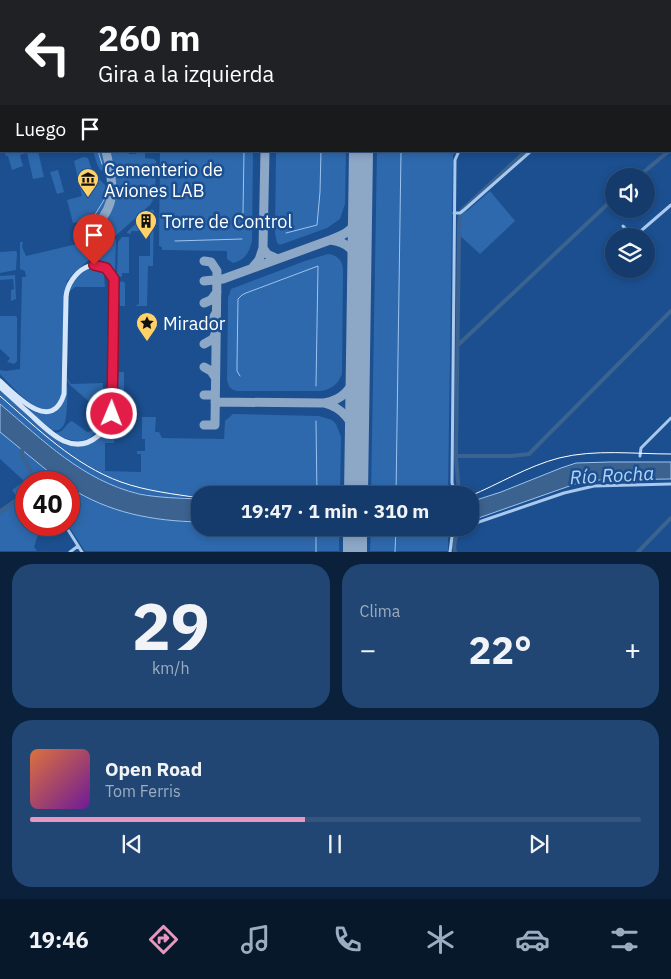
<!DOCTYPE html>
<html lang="es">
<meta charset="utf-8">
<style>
:root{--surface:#143b6b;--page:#214673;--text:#f1f3f6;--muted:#9dadc1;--line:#33557e;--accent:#e797bd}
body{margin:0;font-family:"IBM Plex Sans",sans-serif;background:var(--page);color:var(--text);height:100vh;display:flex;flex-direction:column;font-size:19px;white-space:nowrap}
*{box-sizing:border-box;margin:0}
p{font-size:16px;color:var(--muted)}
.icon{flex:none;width:28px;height:28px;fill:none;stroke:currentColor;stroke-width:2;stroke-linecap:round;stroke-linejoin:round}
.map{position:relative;height:552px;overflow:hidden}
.sheet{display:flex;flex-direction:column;gap:12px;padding:12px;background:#0b203b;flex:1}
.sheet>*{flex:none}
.hud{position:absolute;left:0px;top:0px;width:671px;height:152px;box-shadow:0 2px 8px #0003,0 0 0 1px var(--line);background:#202124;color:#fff;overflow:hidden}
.tools{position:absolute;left:605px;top:168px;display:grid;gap:10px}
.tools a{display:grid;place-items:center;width:50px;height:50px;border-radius:50%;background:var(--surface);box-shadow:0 2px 8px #0003,0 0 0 1px var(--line);font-size:25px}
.speed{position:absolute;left:15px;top:471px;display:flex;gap:10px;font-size:25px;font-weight:700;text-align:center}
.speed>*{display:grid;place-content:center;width:65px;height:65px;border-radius:50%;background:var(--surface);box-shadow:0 2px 8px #0003,0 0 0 1px var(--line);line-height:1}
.speed .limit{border:8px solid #d22;background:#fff;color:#111}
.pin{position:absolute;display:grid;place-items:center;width:42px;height:42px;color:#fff;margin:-51px -21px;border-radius:50% 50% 50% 0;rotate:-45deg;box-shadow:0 0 5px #0007}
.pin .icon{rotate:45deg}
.me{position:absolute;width:55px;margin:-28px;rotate:1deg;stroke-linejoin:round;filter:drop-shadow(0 0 4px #0008)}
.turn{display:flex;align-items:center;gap:18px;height:105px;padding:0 15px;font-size:22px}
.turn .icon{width:65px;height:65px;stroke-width:2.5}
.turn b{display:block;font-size:35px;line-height:42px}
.then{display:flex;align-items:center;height:48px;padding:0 15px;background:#0003;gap:10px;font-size:19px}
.big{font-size:38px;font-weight:700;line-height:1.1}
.sheet .card{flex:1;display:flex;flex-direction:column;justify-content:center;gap:8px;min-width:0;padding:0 18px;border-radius:20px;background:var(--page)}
.sheet .dial{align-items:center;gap:0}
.dial b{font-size:65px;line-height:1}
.song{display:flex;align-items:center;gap:15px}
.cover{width:60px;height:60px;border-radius:8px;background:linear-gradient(135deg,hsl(20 70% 55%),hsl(280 70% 35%))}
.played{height:5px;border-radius:2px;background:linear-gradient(90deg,var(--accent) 45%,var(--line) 45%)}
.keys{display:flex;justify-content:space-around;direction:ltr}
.heat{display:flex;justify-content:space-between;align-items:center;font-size:28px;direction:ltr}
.sheet .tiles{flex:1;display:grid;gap:12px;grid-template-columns:1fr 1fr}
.card:last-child{grid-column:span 2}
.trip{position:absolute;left:191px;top:486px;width:288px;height:50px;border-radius:20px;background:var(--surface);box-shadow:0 2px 8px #0003,0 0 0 1px var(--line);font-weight:700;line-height:50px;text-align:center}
.dock{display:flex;height:80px;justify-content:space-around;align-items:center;background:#08182b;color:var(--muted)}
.dock .icon{width:35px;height:35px}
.dock .on{color:var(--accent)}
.dock b{font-size:22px;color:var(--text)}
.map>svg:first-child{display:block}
.green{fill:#2e69ad}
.water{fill:#3c6290;stroke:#9cc4f0}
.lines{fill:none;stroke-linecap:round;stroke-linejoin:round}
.stream{stroke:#9cc4f0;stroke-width:1}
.canal{stroke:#3c6290;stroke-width:4}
.taxiway{stroke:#8da7c7;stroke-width:9}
.runway{stroke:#8da7c7;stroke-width:24}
.street{stroke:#a9c9ee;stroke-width:3}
.secondary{stroke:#d6e6fa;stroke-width:5}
.tram{stroke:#fff;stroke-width:1}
.route-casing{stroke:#92132f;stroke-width:12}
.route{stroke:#e11d48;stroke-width:9}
.labels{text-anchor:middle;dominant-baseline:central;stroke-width:5;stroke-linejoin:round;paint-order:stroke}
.poi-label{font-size:18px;fill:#fff;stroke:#1b4f8f;text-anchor:start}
.water-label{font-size:19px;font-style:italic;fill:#b5d3f5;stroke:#1b4f8f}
</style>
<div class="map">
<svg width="671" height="552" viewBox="0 0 671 552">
<rect width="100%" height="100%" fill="#1b4f8f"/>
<path class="green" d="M0 0H74L75 1H1L0 23Z
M156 0H254L156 1Z
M4 151H38L44 177 33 179 27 153 20 155 23 166 12 170 8 156H6Z
M93 151H102L104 168 101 171 97 164Z
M111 151H129V154H136L137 151H145V158L154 159 156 161 155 197 150 205 73 274 67 281 64 295 61 394C50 433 13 387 0 374V370L6 371 20 369 22 277H26L25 271 20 269V242H23L22 247 26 256 98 239 100 236 99 231C103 224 110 216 113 207 120 189 114 169 111 151Z
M160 151H253L252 241C249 253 245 260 233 263L227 259V251L162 250V247L159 246Z
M276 151H346L345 204 340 219 327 228 280 245 277 243 275 233Z
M377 151H457L453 155 448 494 447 495H371Z
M83 157 88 158 93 173 108 188 109 194 106 204 101 214 95 218 73 223 67 200 82 196 74 161Z
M58 170 64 192 57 194 50 172Z
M490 191 515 221 480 254 457 233 458 215 467 211Z
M152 209 154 211 153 266H148L147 306H135L139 304V256H150V223H140L139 231H131V234L127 233V232Z
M122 237H129V273H122V277L117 276 118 242Z
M116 238 115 274C109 265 100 261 88 263Z
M15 251 17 252 16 270 0 273V252Z
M328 254C338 255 343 261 343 271L342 374C338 385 330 390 320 391H238C230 390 228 386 227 379L228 298 231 289 305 261Z
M96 267 104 273 105 287H75L69 292 67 377 68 380 71 384 103 383V403L98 407H95L70 385 66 379 68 293 74 280 86 269Z
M109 273 112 281 109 413 107 417Z
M15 275 16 299 11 301V290L14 289 13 279 0 280V276Z
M122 281 125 283V306H120L117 285Z
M0 316H15L17 317V361L14 364 7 362 10 358 0 349Z
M119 372H124V406H126V408L122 411H118C110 401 119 381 119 372Z
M0 383C14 396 35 424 56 409 65 403 65 396 67 385 68 392 67 398 67 405 66 417 67 434 50 430L0 385Z
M0 390C10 399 21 409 31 419 53 439 76 461 104 434 109 430 111 424 115 418L114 443H105V471L141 472V454H137V451H145V439H142V417H156L155 432H159L162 438 224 439 225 421 233 414 319 416 332 420 336 424 341 437 340 495H200V496C187 497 174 498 162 497 93 491 50 446 0 404Z
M72 421 87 432 97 430C86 447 69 441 54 433 66 432 64 424 72 421Z
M0 432 61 482H26V490L17 497 12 490 24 481 0 459Z
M69 487C109 513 153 521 200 522V528H339V551H85L68 525Z
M26 491V525H41L34 547 37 551H0V509Z
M371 528H448V551H370Z"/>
<path class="water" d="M0 404C44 441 82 480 139 494 159 498 180 498 200 499V522C153 521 109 513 69 487V482L60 481 0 432Z
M610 462H671V479L596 480 578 483 470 521V502L501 492 561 468 576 463Z"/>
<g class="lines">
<path class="stream" d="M670 35H671
M0 77H1
M98 151 102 164
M243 213 244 151
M93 218 104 200 105 190
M286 233 317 225 320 192 321 151
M175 241 242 239
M240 376 237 371V364L238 299 242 295 246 293 318 266 316 386
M316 421 317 495
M396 495 401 151
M316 552V528
M395 552 396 528"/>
<path class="canal" d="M670 73 671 72
M639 176 669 151
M462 210 526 151
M459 228 460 216
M459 233 456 456H511L529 454 671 311
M458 345 614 198
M24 448 22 450V456L37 482
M456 458 459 493
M0 512 26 494
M455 552 454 547 457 531H459
M638 552 671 518"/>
<path class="taxiway" d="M79 0 80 1
M155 1V0
M267 1V0
M359 1 360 0
M0 125 1 124
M97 224C119 202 112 179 106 151
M263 248 265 151
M253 267 259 260 263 248 267 254 278 259
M359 268C356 251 348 242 330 240 349 233 354 230 360 210
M204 281 223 279 330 240
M204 303 211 300 217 292
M204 324 212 320 216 313
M204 344 213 339 216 332
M204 367 211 371 215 377
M204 395H215
M215 402 324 403
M204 425H215L217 271 211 262 204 261
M357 441C353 422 344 408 324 403 343 400 351 389 358 372"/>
<path class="runway" d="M364 1V0
M512 1 532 0
M0 33H1
M356 495 361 151
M355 552V528"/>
<path class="street" d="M670 56H671
M670 141 671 142
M454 213H460L464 210 531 151
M623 226 633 236
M635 236 671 205
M640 456 641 448 671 418
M456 495 452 483 455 160 459 151
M65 525 82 552
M470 525 564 493 594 486 671 484
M70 552 78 546
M450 552 453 529 460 528"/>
<path class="secondary" d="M0 381C16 396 52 434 64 394L66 297C68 272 101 249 114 279L112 414C111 422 105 430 98 436 73 457 50 433 32 416 21 406 11 397 0 387"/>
<path class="tram" d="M0 396C38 429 74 465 121 482 146 491 174 494 200 498
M470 496C499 484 528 466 559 458 595 449 634 454 671 454"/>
</g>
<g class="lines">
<g class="route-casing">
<path id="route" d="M94 265 106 268 114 279 112 414"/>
</g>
<use href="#route" class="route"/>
</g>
<defs>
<g id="museum-pin" transform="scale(1.125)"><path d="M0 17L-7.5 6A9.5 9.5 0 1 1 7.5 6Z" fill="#ffd166" stroke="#1b4f8f"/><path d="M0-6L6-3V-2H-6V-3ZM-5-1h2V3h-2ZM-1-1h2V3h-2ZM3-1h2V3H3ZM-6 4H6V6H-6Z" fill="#111"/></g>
<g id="building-pin" transform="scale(1.125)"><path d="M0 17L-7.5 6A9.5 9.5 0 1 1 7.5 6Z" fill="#ffd166" stroke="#1b4f8f"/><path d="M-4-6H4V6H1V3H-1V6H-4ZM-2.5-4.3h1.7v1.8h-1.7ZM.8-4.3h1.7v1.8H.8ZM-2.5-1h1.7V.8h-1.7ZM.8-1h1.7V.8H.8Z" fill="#111"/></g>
<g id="sight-pin" transform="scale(1.125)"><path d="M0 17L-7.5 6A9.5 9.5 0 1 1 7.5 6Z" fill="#ffd166" stroke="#1b4f8f"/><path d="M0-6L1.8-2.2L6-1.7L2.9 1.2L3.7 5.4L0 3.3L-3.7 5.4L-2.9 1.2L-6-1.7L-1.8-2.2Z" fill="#111"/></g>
</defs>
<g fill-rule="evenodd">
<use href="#museum-pin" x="88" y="179"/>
<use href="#building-pin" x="146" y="221"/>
<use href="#sight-pin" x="147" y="323"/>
</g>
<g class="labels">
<g class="poi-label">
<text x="104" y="169">Cementerio de<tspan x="104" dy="21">Aviones LAB</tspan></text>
<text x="162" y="221">Torre de Control</text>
<text x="163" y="323">Mirador</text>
</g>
<g class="water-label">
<text transform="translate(612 475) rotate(-3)">Río Rocha</text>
</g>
</g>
</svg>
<div class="tools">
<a><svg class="icon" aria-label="sound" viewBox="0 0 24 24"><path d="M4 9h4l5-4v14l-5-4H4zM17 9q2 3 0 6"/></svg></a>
<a><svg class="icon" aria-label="layers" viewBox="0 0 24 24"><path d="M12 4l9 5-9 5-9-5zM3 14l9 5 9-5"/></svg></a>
</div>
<div class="speed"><div class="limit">40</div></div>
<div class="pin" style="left:94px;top:265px;background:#d93025"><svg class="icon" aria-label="arrive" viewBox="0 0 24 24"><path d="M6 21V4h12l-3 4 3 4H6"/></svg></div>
<svg class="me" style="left:112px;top:414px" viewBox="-20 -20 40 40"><circle r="17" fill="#e11d48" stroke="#fff" stroke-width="3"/><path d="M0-11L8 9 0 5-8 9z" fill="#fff"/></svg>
<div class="trip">19:47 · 1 min · 310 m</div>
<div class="hud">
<div class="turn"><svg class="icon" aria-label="left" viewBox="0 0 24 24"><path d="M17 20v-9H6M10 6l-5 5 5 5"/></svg><div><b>260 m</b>Gira a la izquierda</div></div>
<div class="then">Luego<svg class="icon" aria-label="arrive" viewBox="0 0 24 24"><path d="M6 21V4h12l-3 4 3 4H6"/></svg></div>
</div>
</div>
<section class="sheet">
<div class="tiles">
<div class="card dial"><b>29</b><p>km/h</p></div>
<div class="card"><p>Clima</p>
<div class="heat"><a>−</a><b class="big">22°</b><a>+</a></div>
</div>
<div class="card">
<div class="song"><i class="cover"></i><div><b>Open Road</b><p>Tom Ferris</p></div></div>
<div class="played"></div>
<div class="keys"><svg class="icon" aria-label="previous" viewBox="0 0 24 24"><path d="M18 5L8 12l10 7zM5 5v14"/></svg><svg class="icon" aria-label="pause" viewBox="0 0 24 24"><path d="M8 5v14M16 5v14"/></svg><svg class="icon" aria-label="next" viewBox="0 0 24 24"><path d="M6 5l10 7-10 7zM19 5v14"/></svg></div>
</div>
</div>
</section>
<nav class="dock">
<b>19:46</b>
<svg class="icon on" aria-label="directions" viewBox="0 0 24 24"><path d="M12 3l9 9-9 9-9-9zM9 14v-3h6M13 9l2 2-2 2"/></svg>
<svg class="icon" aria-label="music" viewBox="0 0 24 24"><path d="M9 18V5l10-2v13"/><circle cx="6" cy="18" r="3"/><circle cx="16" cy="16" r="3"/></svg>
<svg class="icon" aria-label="phone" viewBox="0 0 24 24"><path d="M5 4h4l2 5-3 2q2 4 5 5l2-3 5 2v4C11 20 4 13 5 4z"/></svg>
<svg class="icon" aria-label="climate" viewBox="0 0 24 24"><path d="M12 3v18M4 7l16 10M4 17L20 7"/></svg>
<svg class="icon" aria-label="car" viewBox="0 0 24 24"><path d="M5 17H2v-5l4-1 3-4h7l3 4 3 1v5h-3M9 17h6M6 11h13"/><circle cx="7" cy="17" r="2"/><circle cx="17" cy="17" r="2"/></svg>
<svg class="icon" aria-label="filters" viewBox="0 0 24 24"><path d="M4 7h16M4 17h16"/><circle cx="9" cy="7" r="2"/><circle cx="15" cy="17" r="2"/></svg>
</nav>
